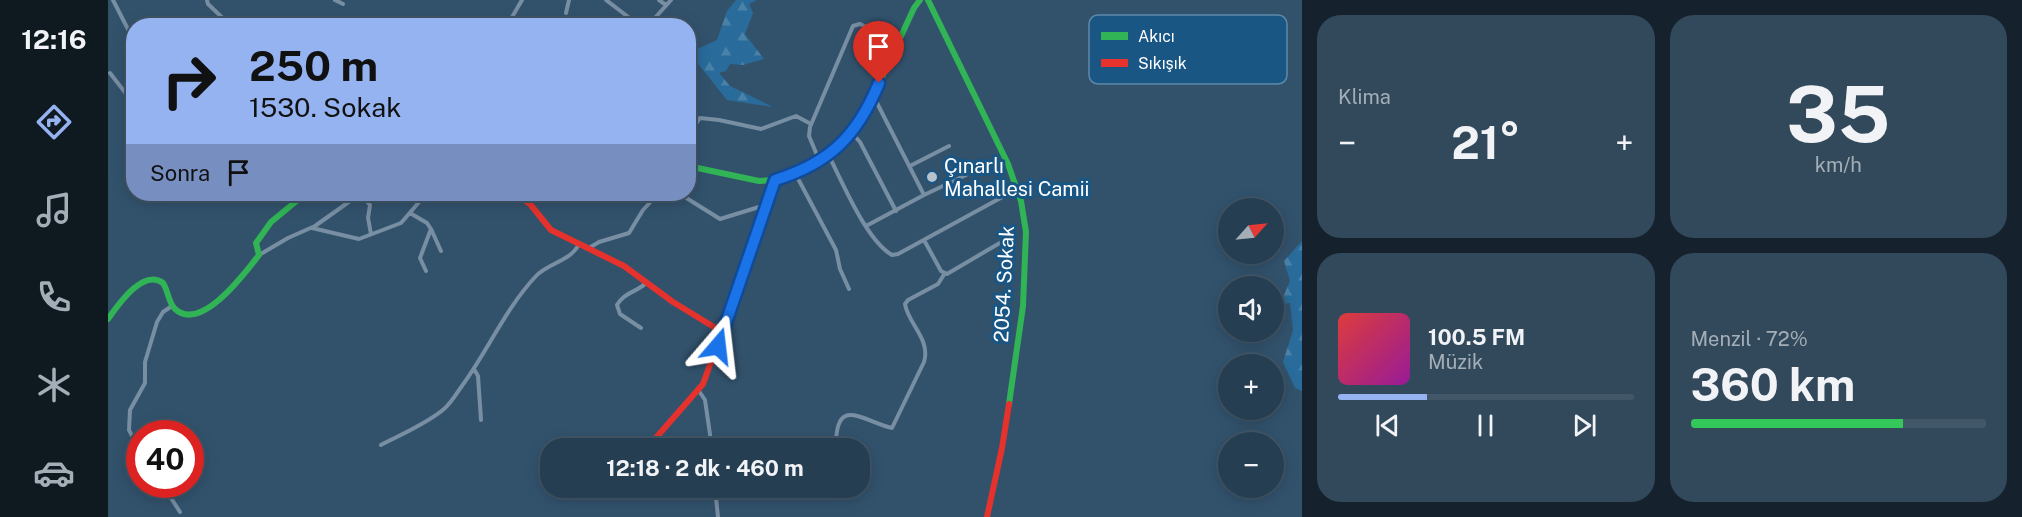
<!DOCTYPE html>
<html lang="tr">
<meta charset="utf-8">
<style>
:root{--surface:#263e51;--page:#32495b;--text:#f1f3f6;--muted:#a4aeb7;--line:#425768;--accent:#95b2f1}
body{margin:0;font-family:"Public Sans",sans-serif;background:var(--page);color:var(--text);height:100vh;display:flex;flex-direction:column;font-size:22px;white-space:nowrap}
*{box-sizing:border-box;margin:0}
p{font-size:20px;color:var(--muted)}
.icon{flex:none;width:33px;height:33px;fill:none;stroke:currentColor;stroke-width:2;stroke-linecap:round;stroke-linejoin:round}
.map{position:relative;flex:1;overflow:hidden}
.side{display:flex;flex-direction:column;gap:15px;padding:15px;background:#15222d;width:720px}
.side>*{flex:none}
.banner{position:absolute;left:18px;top:18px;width:570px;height:183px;border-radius:24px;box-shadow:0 3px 15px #0003,0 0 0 2px var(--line);background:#95b2f1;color:#111;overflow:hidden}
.needle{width:39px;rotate:63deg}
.buttons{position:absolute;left:1110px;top:198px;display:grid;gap:12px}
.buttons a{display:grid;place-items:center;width:66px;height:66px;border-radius:50%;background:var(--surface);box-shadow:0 3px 15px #0003,0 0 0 2px var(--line);font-size:30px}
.speed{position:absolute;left:18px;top:420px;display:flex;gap:12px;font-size:30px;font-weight:700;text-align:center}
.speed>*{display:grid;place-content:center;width:78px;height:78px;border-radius:50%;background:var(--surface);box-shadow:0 3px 15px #0003,0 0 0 2px var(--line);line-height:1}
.speed .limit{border:9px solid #d22;background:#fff;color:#111}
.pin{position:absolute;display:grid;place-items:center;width:51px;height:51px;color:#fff;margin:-62px -26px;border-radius:50% 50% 50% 0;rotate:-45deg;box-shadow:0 0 6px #0007}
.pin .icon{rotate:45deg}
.me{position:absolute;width:66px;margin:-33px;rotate:17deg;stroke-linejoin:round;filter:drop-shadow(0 0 4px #0008)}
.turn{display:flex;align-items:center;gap:21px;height:126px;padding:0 24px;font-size:27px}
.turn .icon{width:78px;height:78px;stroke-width:2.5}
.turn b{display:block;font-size:42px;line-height:51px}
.then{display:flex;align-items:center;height:57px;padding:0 24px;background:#0003;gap:12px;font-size:22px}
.big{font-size:45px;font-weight:700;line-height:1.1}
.side .widget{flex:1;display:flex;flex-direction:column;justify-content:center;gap:9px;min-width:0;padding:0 21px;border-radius:24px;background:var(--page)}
.side .dial{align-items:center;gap:0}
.dial b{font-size:78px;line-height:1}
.song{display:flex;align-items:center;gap:18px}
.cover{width:72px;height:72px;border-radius:9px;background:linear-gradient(135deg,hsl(0 70% 55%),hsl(300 70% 35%))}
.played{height:6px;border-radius:3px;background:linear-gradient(90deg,var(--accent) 30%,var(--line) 30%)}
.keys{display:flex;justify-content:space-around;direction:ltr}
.heat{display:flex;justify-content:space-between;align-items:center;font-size:33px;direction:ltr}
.charge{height:9px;border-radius:4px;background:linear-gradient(90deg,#34c759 72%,var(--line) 0)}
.side .tiles{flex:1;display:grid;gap:15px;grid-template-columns:repeat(2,1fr)}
.trip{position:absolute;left:432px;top:438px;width:330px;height:60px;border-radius:24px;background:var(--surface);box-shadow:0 3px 15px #0003,0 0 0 2px var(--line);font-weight:700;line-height:60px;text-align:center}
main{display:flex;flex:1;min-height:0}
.tabs{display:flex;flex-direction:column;width:108px;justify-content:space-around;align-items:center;background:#0f1920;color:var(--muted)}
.tabs .icon{width:42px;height:42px}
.tabs .on{color:var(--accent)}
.tabs b{font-size:27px;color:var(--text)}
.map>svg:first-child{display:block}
.forest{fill:url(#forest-firs)}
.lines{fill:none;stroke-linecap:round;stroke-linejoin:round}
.street{stroke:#788ea2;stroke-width:4}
.fast{stroke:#30b455;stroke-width:6}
.jam{stroke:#e5322d;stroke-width:6}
.route-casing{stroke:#114b97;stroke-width:15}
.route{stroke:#1a73e8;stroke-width:10}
.poi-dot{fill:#b7c2cc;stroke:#195684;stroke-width:2}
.labels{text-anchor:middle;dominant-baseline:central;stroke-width:6;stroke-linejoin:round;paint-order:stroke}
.poi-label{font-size:20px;fill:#fff;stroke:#195684;text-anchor:start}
.street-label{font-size:20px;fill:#fff;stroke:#195684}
.key{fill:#195684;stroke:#5e89a9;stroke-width:1.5}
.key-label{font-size:16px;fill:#fff}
</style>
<main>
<nav class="tabs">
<b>12:16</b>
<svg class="icon on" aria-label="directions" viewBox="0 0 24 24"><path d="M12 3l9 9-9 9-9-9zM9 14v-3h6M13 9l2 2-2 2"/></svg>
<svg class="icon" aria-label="music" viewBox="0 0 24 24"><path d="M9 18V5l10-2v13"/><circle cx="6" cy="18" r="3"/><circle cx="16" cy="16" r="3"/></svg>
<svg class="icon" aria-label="phone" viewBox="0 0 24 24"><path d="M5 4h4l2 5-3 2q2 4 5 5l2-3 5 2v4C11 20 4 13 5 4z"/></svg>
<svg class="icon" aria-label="climate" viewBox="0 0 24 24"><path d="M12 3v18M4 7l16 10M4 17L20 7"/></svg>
<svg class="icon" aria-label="car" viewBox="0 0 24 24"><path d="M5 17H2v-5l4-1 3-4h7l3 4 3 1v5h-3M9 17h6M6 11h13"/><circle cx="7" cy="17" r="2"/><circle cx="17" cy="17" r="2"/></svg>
</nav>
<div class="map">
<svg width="1194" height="517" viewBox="0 0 1194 517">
<defs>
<pattern id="forest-firs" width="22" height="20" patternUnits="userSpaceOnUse" patternTransform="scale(1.5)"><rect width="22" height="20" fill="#296b9a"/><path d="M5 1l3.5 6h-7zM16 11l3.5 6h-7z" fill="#4981a9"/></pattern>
</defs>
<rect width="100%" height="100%" fill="#32526c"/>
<path class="forest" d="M628 0H649L641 4 645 13 637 34 656 59 635 65 622 64 618 71 611 73 622 86 665 107 619 100 591 65 585 51 609 40 619 11Z
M1194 241V391L1187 388 1175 362 1185 330 1182 303 1172 304 1182 281 1176 261Z"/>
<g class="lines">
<path class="street" d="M5 0 26 41
M99 0 100 4 123 26
M227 0 235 4
M498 0 532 26
M551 0 558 5
M458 13 461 0
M400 24 414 0
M536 26 546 19 563 0
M2 73 26 104
M580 116 589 121
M743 132 752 142 788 211
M721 156C735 183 758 240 784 255L790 254 909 189
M711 160 701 136 702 127 745 26 752 24 790 43
M586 166V126L592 118 611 120 653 129 688 116 703 124
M802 166 841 146
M687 173 728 250 732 269 741 289
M253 194 262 205 260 218 263 234
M572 194 612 219 651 207 658 209
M816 195 858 175
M302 213 319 223 323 229 312 258 318 271
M758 226 816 195 769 103 764 99
M204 228 251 239 293 223 318 194
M323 229 333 251
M816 240 833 271 839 274 902 237
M481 248 491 242 521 233 535 210 550 194
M151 255 180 238 207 226 252 194
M533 328 512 314 509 305C515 293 529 292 538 283
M614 331 667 180
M366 369 370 376 373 420
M591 391 597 400 604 448
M273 445C292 435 320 423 336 409 344 402 350 391 356 383 381 348 398 308 428 276 440 263 463 261 471 244
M728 448C727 394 754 421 784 428L816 362C823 339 800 324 797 304L800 300 830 284 837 273
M32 451 21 430 22 410 37 383V362L49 322 55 312 64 306
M54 484 72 512
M607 488 610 517
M495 490 498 488"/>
<path class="fast" d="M820 0 900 164 913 201 918 232 915 306 901 404
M580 166 651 181 667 180 683 175 721 156 738 139 764 99 806 8 812 0
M0 319C10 305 35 268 55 283 60 290 60 302 67 309 93 333 137 273 151 255L148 243 163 222 197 194"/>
<path class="jam" d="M409 194 422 204 443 230 516 266 565 302 614 332 595 384 539 448
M879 517 894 448 901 404"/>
</g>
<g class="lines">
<g class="route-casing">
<path id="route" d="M610 346 667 180C722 163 749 136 771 83"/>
</g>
<use href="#route" class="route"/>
</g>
<circle class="poi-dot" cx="824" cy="177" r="6"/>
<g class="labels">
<g class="poi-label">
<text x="836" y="166">Çınarlı<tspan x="836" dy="23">Mahallesi Camii</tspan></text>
</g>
<g class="street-label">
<text transform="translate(896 284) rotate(-87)">2054. Sokak</text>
</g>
</g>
<rect x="981" y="15" width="198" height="69" rx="9" class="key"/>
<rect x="993" y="32" width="27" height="8" fill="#30b455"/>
<rect x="993" y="59" width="27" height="8" fill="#e5322d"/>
<g class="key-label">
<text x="1030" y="42">Akıcı</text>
<text x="1030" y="69">Sıkışık</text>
</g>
</svg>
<div class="buttons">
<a><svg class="needle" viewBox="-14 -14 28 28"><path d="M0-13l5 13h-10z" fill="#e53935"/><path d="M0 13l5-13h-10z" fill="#a4aeb7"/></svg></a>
<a><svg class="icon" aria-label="sound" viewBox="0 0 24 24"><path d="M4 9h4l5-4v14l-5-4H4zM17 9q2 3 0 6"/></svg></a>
<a>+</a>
<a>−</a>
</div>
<div class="speed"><div class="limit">40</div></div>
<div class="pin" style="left:771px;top:83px;background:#d93025"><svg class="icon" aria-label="arrive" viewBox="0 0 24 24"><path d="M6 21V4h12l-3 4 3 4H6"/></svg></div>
<svg class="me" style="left:610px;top:346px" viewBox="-20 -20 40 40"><path d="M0-17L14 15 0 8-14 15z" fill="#1a73e8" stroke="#fff" stroke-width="4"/></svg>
<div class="trip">12:18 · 2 dk · 460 m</div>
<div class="banner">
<div class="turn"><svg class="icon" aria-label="right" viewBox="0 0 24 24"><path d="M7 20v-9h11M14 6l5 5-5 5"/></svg><div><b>250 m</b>1530. Sokak</div></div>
<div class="then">Sonra<svg class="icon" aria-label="arrive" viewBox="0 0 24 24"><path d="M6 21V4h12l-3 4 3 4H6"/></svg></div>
</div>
</div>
<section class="side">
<div class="tiles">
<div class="widget"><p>Klima</p>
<div class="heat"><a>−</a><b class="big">21°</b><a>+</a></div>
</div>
<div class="widget dial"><b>35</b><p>km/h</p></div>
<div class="widget">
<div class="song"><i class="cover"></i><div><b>100.5 FM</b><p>Müzik</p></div></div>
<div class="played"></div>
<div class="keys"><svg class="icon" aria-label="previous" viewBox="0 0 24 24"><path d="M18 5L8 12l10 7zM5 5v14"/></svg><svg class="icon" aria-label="pause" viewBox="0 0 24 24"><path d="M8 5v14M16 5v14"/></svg><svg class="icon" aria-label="next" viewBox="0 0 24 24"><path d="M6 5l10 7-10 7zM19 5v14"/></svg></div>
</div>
<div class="widget"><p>Menzil · 72%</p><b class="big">360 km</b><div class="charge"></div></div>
</div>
</section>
</main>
